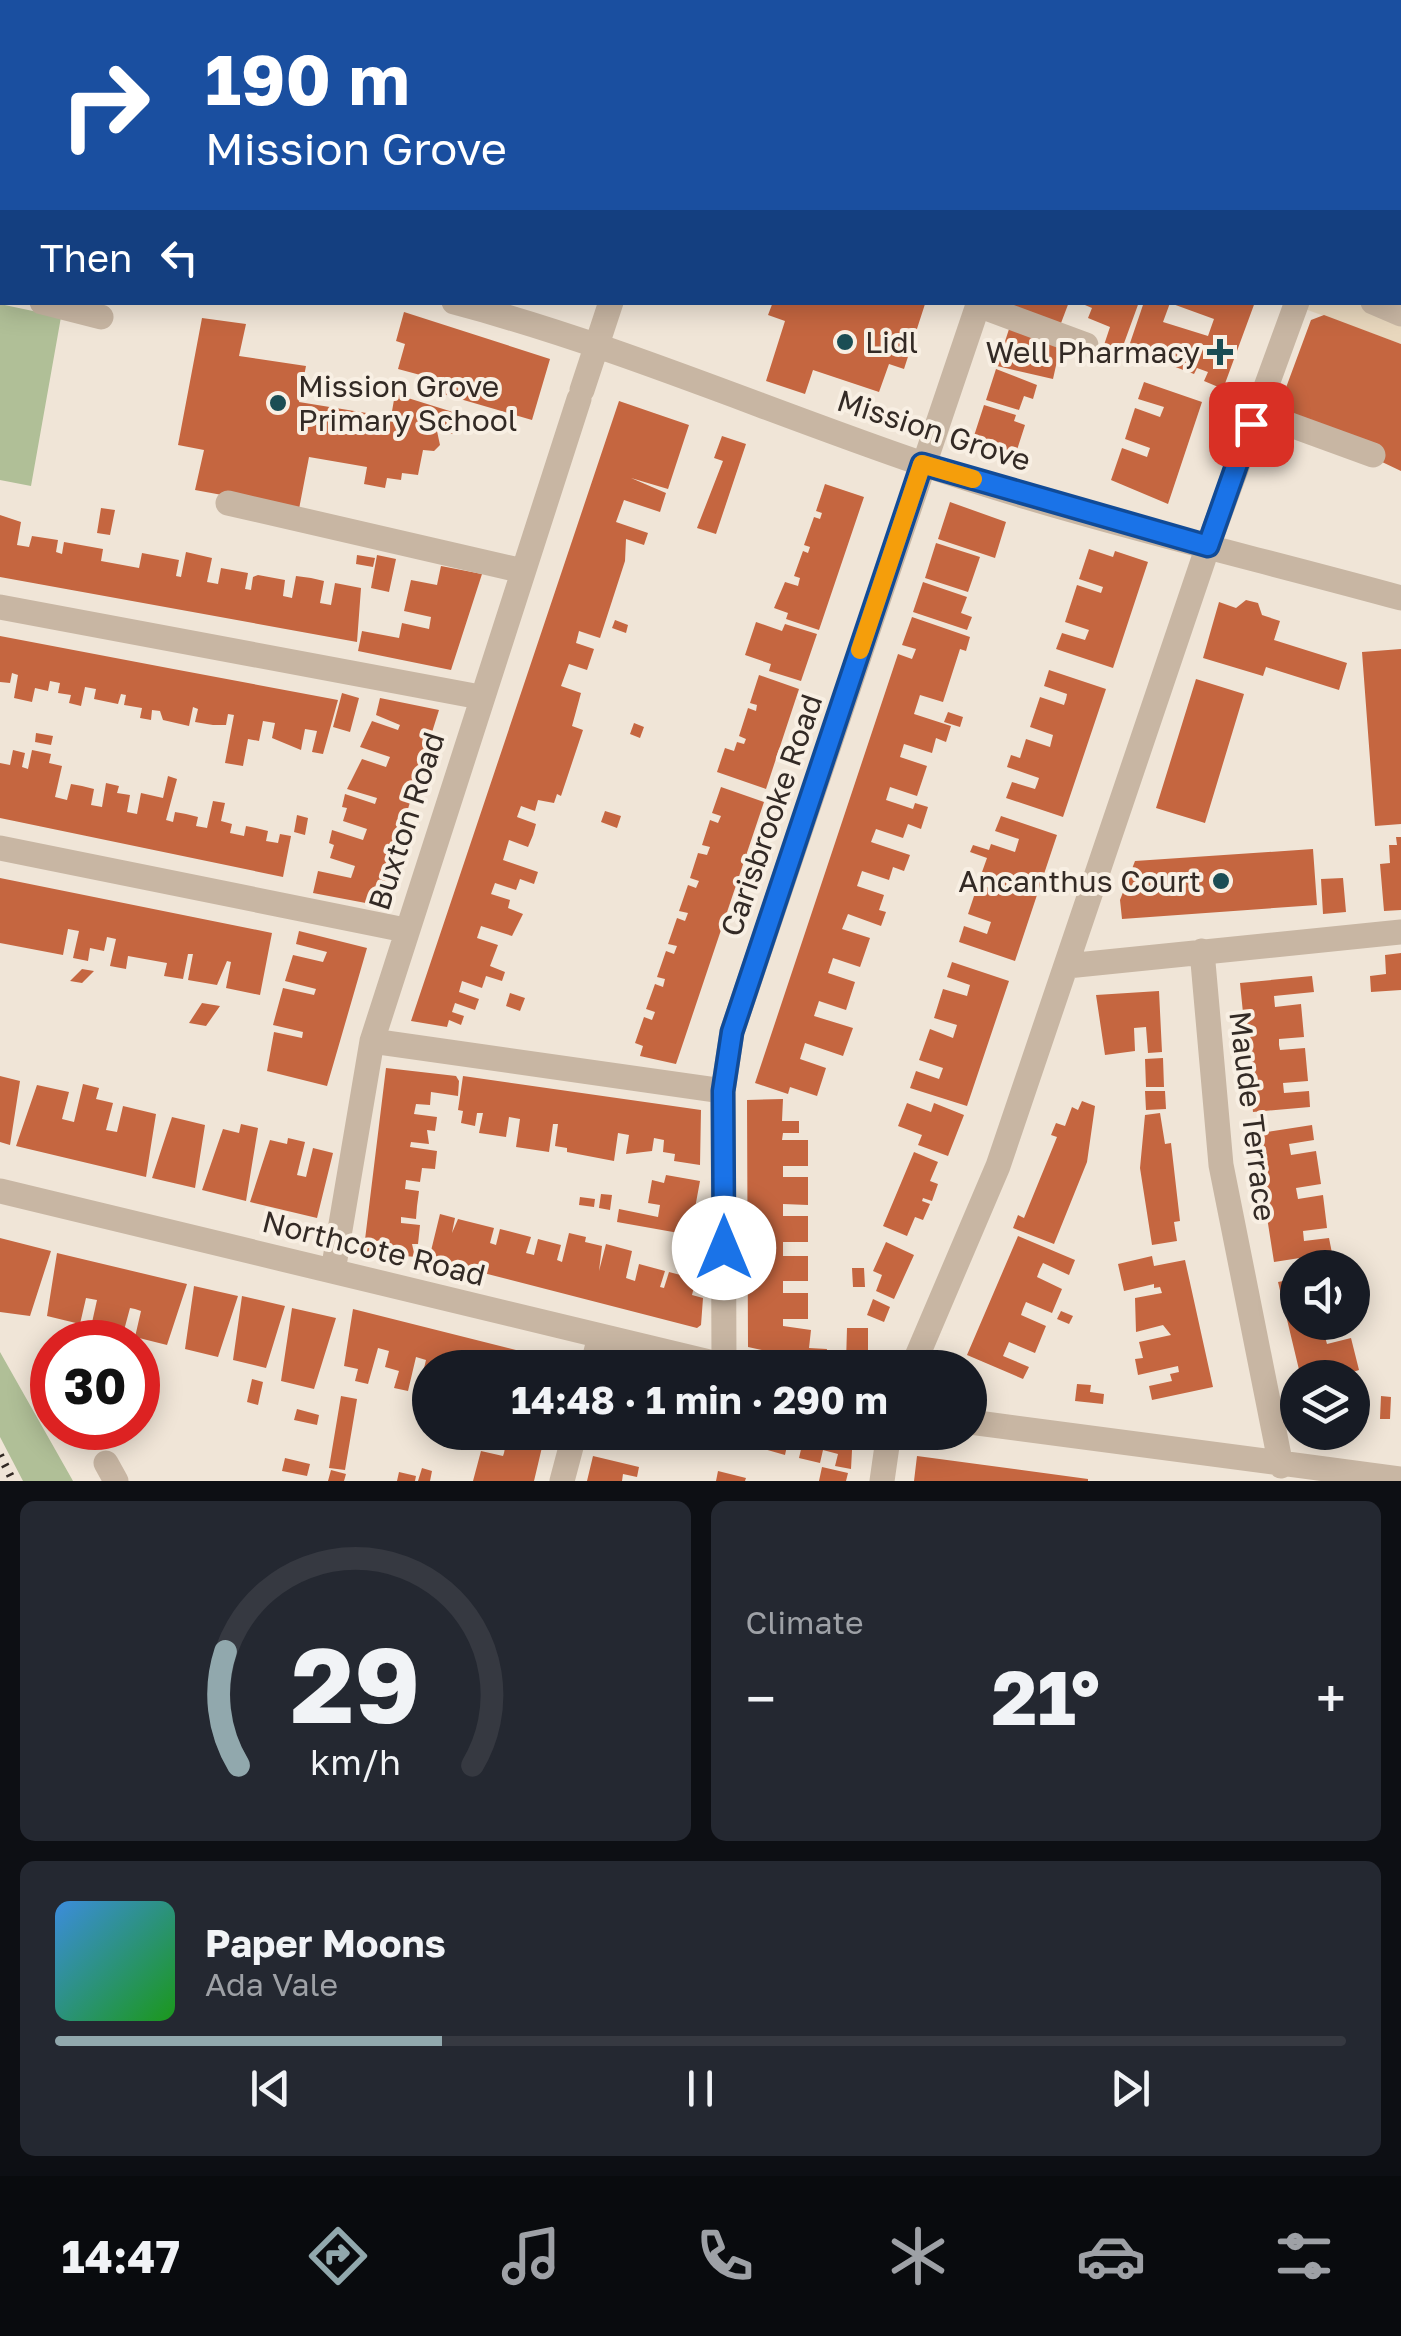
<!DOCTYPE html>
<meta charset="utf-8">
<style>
:root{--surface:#171b24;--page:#242831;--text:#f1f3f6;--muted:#9ea1a6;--line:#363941;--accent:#91a8ad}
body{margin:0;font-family:"Golos Text",sans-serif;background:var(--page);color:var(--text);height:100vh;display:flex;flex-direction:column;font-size:38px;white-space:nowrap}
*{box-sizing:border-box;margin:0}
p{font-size:32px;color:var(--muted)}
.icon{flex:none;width:55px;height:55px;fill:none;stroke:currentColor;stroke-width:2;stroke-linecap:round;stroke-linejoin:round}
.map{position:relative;height:1481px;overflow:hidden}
.side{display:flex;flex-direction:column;gap:20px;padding:20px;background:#0d0f14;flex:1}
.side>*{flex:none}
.top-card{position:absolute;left:0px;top:0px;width:1402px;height:305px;box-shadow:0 5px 25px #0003;background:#1a4fa0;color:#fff;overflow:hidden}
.tools{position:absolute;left:1280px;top:1250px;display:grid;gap:20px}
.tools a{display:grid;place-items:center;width:90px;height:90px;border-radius:50%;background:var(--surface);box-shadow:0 5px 25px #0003;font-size:50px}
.speed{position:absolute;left:30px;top:1320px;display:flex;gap:20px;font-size:50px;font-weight:700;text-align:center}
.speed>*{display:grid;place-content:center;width:130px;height:130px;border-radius:50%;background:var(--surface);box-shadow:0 5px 25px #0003;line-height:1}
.speed .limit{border:15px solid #d22;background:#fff;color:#111}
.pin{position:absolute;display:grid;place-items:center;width:85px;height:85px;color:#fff;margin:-42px;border-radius:20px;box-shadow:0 5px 15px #0006}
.me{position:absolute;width:110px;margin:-55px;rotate:0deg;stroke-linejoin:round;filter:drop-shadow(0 0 8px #0008)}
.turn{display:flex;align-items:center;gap:35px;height:210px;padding:0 40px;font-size:45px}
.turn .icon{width:130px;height:130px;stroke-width:2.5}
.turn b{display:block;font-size:70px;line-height:85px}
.then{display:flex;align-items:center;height:95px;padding:0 40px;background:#0003;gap:20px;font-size:38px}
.big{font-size:75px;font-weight:700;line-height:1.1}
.side .card{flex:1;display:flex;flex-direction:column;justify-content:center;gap:15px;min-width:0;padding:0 35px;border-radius:15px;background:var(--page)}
.side .dial{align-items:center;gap:0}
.dial svg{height:260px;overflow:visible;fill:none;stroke:var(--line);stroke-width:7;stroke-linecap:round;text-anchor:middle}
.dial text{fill:var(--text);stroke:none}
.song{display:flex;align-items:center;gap:30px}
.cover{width:120px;height:120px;border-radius:15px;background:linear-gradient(135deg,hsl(210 70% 55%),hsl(120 70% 35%))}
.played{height:10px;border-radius:5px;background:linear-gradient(90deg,var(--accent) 30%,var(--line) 30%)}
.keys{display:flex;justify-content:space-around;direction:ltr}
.heat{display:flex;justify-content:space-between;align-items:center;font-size:55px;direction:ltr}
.side .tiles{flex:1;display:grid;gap:20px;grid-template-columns:1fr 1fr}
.card:last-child{grid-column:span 2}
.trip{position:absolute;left:412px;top:1350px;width:575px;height:100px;border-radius:50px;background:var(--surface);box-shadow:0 5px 25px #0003;font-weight:700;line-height:100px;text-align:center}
.dock{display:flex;height:160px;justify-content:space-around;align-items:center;background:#090b0e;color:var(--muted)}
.dock .icon{width:70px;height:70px}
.dock .current{color:var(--accent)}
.dock b{font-size:45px;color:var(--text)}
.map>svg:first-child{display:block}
.green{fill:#b0bf97}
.plaza{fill:#e8d7bd}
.building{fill:#c56640;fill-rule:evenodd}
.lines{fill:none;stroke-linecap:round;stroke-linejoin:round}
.minor{stroke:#c8b6a3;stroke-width:25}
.rail{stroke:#332a25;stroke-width:8;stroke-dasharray:2.5 8;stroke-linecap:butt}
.route-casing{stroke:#114b97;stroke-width:25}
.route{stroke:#1a73e8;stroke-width:18}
.slow{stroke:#f59e0b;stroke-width:18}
.poi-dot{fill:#1b4d54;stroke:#f8efe3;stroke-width:4}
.labels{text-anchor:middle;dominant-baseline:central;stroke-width:8;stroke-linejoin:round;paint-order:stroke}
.poi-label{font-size:30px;fill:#332a25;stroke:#f8efe3;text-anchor:start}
.street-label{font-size:30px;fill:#332a25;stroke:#f8efe3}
</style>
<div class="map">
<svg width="1401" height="1481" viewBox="0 0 1401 1481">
<rect width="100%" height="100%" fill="#f0e5d7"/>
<path class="green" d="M0 304 61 317 31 486 0 480Z
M0 1352 73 1481H23L0 1437Z"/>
<path class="plaza" d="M1401 286V344L1305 309 1307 303 1400 302Z"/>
<path class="building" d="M773 302H919L925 304 904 369 889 364 879 392 813 370 805 394 766 381 785 321 768 315Z
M995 302H1069L1058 331Z
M1078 302H1139L1119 357 1102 351 1110 327 1088 318 1092 308Z
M1144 302H1255L1223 389 1204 381 1208 372 1197 368 1194 374 1128 349ZM1170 303 1214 319 1208 336 1163 322Z
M404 312 550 359 532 420 436 392 439 380 398 369 405 344 396 341Z
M1324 315 1401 344V471L1277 412 1311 320Z
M202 318 246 324 239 356 306 366 299 402 391 417 395 394 456 413 453 434 437 431 440 445 434 451 423 450 418 475 402 473 401 480 387 478 385 488 364 484 367 467 309 457 299 509 195 490 204 450 178 445Z
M1010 326 1061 343 1053 379 997 366Z
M996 369 1037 385 1033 399 1024 396 1019 410 986 400Z
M1144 382 1202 402 1168 504 1111 480 1122 448 1147 457 1150 448 1125 439 1135 408 1160 417 1164 407 1138 399Z
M619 401 689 425 668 489 631 478 666 493 660 512 624 500 616 522 648 533 644 545 626 539 625 561 600 638 579 631 576 643 594 649 587 670 569 664 561 686 581 693 572 726 583 730 561 796 557 794 554 803 538 800 535 811 521 806 517 817 536 824 533 835 528 847 509 840 503 860 538 872 534 884 520 879 516 890 495 883 491 894 510 900 508 908 523 914 512 936 481 926 477 938 498 945 490 966 505 972 502 981 486 976 482 988 462 981 459 992 479 999 475 1010 455 1003 452 1012 464 1016 461 1025 449 1020 447 1027 411 1021Z
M984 405 1016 415 1014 421 1025 425 1016 453 973 439Z
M722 436 746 444 716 534 697 528 723 461 714 458Z
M825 484 864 497 819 630 786 619 788 613 774 608 785 582 798 586 800 578 794 576 803 551 808 553 810 547 804 545 814 517 820 519 822 513 816 511Z
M950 502 1006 522 995 558 938 539Z
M101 508 115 510 110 535 97 533Z
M0 515 21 522 17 545 29 547 32 536 58 540 56 552 62 554 64 542 103 549 101 561 139 568 142 553 179 560 176 576 181 577 186 552 212 558 207 582 218 584 221 568 248 573 245 589 251 590 253 577 258 575 285 580 283 596 292 598 296 576 311 578 324 581 320 603 331 605 335 583 361 588 357 642 0 577Z
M936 543 980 557 968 592 925 578Z
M1089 549 1113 557 1115 551 1148 562 1113 668 1056 649 1062 633 1085 640 1089 630 1065 622 1077 585 1101 593 1103 587 1079 579Z
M357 555 375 558 373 567 356 564Z
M377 555 396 559 389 592 371 588Z
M441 566 482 574 451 670 358 651 362 631 399 638 402 623 429 629 431 617 404 611 411 580 437 585Z
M923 582 967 597 961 613 972 617 967 630 913 612Z
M1246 600 1258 603 1262 615 1280 621 1274 640 1347 663 1339 690 1266 667 1263 676 1203 658 1219 602 1236 608Z
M912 617 970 637 966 651 960 649 943 702 920 695 914 714 951 726 946 742 936 738 932 753 904 744 900 757 927 766 917 796 890 787 886 800 913 809 915 803 928 807 921 829 908 824 903 838 876 829 871 842 910 855 904 871 893 867 889 880 862 871 857 886 884 895 879 910 886 912 881 926 848 914 842 929 870 938 860 967 833 958 828 973 855 982 846 1010 819 1001 814 1016 853 1028 843 1056 805 1043 800 1059 826 1068 817 1096 790 1087 788 1094 755 1083 898 654 912 659 916 649 902 645Z
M615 620 628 625 626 633 612 628Z
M756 622 782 631 785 624 817 634 801 681 769 671 771 664 745 655Z
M0 636 168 668 338 700 323 754 312 752 317 731 305 729 301 750 272 738 275 723 263 721 259 741 248 739 243 766 225 763 234 715 228 714 226 725H213L195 722 198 709 193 707 189 726 163 720 160 711 152 710 151 720 140 718 142 708 124 705 126 695 121 694 118 704 94 699 96 689 85 687 81 706 69 703 71 695 58 693 60 683 50 681 48 691 35 688 32 702 14 698 18 675 12 673 10 683 0 682Z
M1401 649V824L1375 826 1362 652Z
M1049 670 1106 689 1063 817 1006 798 1012 782 1035 789 1037 784 1039 778 1007 767 1011 755 1020 758 1026 739 1050 747 1053 735 1030 727 1040 697 1064 705 1066 699 1067 694 1044 686Z
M759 675 799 689 766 789 717 772 725 748 734 751 737 742 744 744 746 739 739 736 748 708 756 711 757 705 750 703Z
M1196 679 1244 694 1205 823 1156 808Z
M342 693 359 698 350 732 333 727Z
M380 698 439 710 380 898 371 904 313 893 318 871 351 878 355 866 330 858 334 845 329 843 332 830 363 840 367 829 343 821 347 808 342 807 345 794 375 804 377 798 347 789 362 759 386 767 390 757 360 747 372 721 398 730 400 725 376 715Z
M948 712 963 717 960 727 944 722Z
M634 723 644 727 640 738 630 734Z
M36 733 53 736 51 745 35 742Z
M13 750 25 753 22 767 28 769 32 750 51 754 49 763 62 766 55 797 67 800 71 784 82 786 94 789 91 805 102 807 106 783 119 786 117 793 130 795 127 812 137 814 141 793 163 798 168 776 177 779 166 820 173 822 175 812 186 814 198 817 196 826 207 828 213 801 225 803 221 821 232 824 230 833 244 836 246 826 256 828 268 831 266 841 278 843 280 834 291 836 283 877 0 818V763L10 765Z
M721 787 764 802 676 1064 640 1056 643 1046 635 1043 644 1017 652 1020 655 1012 646 1009 655 984 663 987 665 979 657 977 666 951 674 954 677 946 668 944 677 918 685 921 688 913 679 911 688 885 696 888 699 881 690 878 698 853 707 855 710 847 702 845 710 820 718 823 721 816 712 813Z
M605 811 621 816 617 828 601 822Z
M297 815 308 818 305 835 294 832Z
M1001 816 1057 835 1015 961 959 942 964 926 987 934 991 922 968 914 978 884 1002 892 1005 880 982 872 987 858 970 852 973 845 989 850 991 844 1015 852 1019 839 995 831Z
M1396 837H1401V910L1384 911 1380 864 1390 863 1389 845H1397Z
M1313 849 1317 905 1122 919 1120 900 1135 861Z
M0 878 272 933 260 995 226 988 231 962 227 961 217 985 188 980 193 954H188L183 979 164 976 167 963 128 956 126 969 110 966 116 939 107 937 104 951 90 948 88 961 73 958 79 931 68 929 63 955 0 943Z
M1343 878 1346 912 1323 914 1321 879Z
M299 931 367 948 327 1086 267 1071 274 1032 302 1038 303 1032 273 1025 283 988 314 995 316 989 285 981 293 955 323 962 327 952 296 944Z
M1401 953V990L1371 992 1370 976 1386 974 1385 955Z
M952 962 1009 981 967 1106 910 1088 916 1071 939 1079 943 1068 919 1060 930 1029 953 1038 957 1025 934 1018 943 989 967 996 970 985 947 977Z
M82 969 94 971 82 983 70 981Z
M1312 976 1314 992 1274 996 1275 1007 1301 1004 1304 1037 1279 1039V1045L1280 1050 1305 1048 1308 1081 1283 1083 1284 1093 1309 1091 1310 1107 1253 1112 1240 983Z
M1159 991 1162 1052 1148 1053 1146 1027 1134 1028 1135 1051 1105 1055 1096 995Z
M510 993 525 998 520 1011 506 1006Z
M202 1003 220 1006 206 1026 189 1023Z
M1163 1058 1164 1087H1146L1145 1059Z
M386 1068 456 1076 459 1081 458 1096 431 1092 430 1105 416 1104 414 1114 437 1117 435 1131 427 1130 429 1144 411 1142 410 1147 437 1151 435 1169 422 1168 420 1182 406 1180 405 1189 419 1191 417 1206 416 1219 401 1217V1223L420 1225 418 1244H412L415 1257 397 1255 396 1260 363 1256Z
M0 1076 20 1081 10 1145 0 1142Z
M463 1076 701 1110 700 1165 674 1161 675 1154 663 1152 664 1140 654 1138 652 1151 626 1154 629 1135 618 1133 614 1161 567 1152V1148L555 1146 558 1124H553L549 1152 516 1147 520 1119 509 1117 506 1137 479 1133 483 1113H477L475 1126 461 1123 463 1111 458 1110Z
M83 1084 99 1088 96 1099 113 1103 106 1130 117 1132 123 1106 156 1114 146 1177 16 1146 37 1085 69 1092 62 1119 74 1122Z
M1145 1091H1165L1166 1109 1146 1110Z
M783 1099 782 1121H799V1133H783L782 1140H808V1166H783V1177H808V1205L783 1204V1216H808V1242H783V1256H808V1281H783V1293H808V1319H783V1326L811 1330 809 1348 827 1349 825 1364 748 1347 747 1100Z
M1082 1101 1095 1106 1087 1162 1054 1244 1013 1228 1018 1215 1024 1218 1053 1147 1057 1137 1051 1135 1056 1123 1065 1126 1072 1107 1078 1110Z
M907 1103 931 1112 934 1103 964 1115 948 1156 918 1145 922 1135 898 1126Z
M1160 1113 1165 1144 1171 1143 1180 1221 1174 1222 1177 1241 1152 1245 1140 1168 1145 1115Z
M172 1117 205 1125 195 1188 152 1178Z
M241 1124 258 1128 246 1201 202 1190 223 1129 239 1133Z
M1312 1125 1314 1140 1289 1144 1291 1155 1316 1151 1321 1184 1296 1188 1298 1199 1323 1195 1327 1228 1303 1231 1304 1241 1329 1238 1332 1253 1274 1262 1254 1134Z
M288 1138 305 1142 297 1175 306 1177 313 1148 333 1153 317 1218 250 1202 270 1140 287 1144Z
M914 1152 938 1162 930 1181 938 1184 932 1201 923 1198 922 1201 930 1204 923 1220 915 1217 907 1236 883 1226Z
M666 1175 700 1181 690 1235 617 1222 619 1209 658 1217 660 1205 648 1203 652 1180 664 1183Z
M601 1194 612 1195 610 1210 599 1208Z
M580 1197 595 1199 594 1207 579 1205Z
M440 1214 455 1218 452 1233 458 1219 494 1228 490 1243 496 1245 500 1229 531 1237 526 1253 534 1255 538 1239 561 1245 557 1260 562 1262 569 1233 586 1237 585 1242 602 1246 599 1271 606 1244 632 1251 626 1278 635 1281 639 1264 665 1271 660 1287 664 1288 669 1272 696 1279 692 1295 703 1298 701 1325 697 1328 429 1259Z
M1018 1236 1075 1260 1069 1275 1043 1263 1040 1269 1037 1277 1062 1289 1052 1313 1026 1302 1023 1309 1021 1315 1046 1326 1035 1353 1009 1342 1003 1356 1029 1367 1023 1379 967 1355Z
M0 1238 51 1251 30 1316 0 1312Z
M886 1242 914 1255 894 1299 876 1291 882 1275 873 1271Z
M57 1253 187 1284 167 1345 135 1337 141 1311 135 1309 130 1308 123 1334 91 1327 97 1300 86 1298 80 1324 47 1316Z
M1152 1256 1154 1266 1185 1260 1213 1387 1152 1400 1149 1386 1172 1381 1170 1374 1179 1372 1178 1366 1138 1375 1135 1359 1143 1358 1139 1342 1171 1335 1163 1325 1136 1332 1135 1298 1162 1293 1160 1287 1154 1288V1284L1124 1291 1118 1264Z
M852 1268H864L865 1287H853Z
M1298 1278V1322H1347L1348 1327 1324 1333 1327 1344 1351 1338 1359 1370 1335 1378H1301L1278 1282Z
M194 1286 238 1296 218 1357 185 1349Z
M242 1296 285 1306 266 1368 233 1360Z
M873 1299 890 1307 884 1322 867 1315Z
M292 1308 336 1318 314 1389 281 1381Z
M353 1309 568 1363 567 1368H430V1396L418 1393 426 1360 416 1357 408 1391 394 1388 399 1371 385 1367 389 1351 378 1348 368 1384 355 1381 358 1369 344 1366Z
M1061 1311 1073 1316 1069 1324 1057 1319Z
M847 1328H868V1364L846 1363Z
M252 1379 263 1382 258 1405 247 1402Z
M1361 1379 1365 1395 1352 1398V1381Z
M1077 1384 1091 1385 1090 1392 1104 1394 1103 1404 1075 1401Z
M341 1396 357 1399 345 1470 329 1468Z
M1381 1396 1391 1397 1390 1419H1380Z
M297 1409 319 1415 317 1425 294 1420Z
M486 1432 543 1443 534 1481H473L481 1451 503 1456 504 1453 505 1448 483 1443Z
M712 1432H735L733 1441Z
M748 1432H853L851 1469 835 1466 838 1454 823 1450 820 1463 799 1458 802 1445 788 1441 785 1455 764 1449 767 1436 760 1434 757 1447 745 1444Z
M593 1456 639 1467 637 1477 623 1474 622 1481H587Z
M917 1456 1088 1479V1481H914Z
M285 1458 310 1464 307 1476 282 1471Z
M822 1467 848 1473 846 1481H819Z
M422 1468 432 1471 430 1481H418Z
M331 1470 346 1474 344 1481H328Z
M718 1471 746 1478 745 1481H716Z
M399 1472 416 1476 415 1481H397Z"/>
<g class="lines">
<path class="minor" d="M503 0 510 2
M1065 0V2
M1101 0V2
M1154 0 1155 2
M1325 0 1333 2
M109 2V0
M983 2 984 0
M1268 2V0
M0 149H2
M0 292 2 293
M42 302 101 317
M454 302C613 344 765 410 920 463 1077 517 1241 554 1401 598
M1373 302 1401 314
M978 305 1086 345
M582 390 611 302
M1255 412 1373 455
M228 503 523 571
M0 607 480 697
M0 848 405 930
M1202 951 1221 1165 1281 1466
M1067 966 1401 932
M372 1041 723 1091
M0 1191 734 1368
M333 1271 372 1041 579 399
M724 1365 723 1091 732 1032 979 302
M592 1368 600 1336
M912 1368 998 1166 1208 546 1297 302
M970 1422 1401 1479
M106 1463 116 1481
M562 1481 575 1432
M882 1481 889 1432"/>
<path class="rail" d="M0 1455 13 1481"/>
</g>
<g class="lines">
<g class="route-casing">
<path id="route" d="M724 1248 723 1091 732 1032 922 464 1208 546 1251 424"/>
</g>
<use href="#route" class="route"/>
<path class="slow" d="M860 650 922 464 973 479"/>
</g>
<g class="poi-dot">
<circle cx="845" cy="342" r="10"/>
<path d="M1215 337h10v10h10v10h-10v10h-10v-10h-10v-10h10z"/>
<circle cx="278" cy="403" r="10"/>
<circle cx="1221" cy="881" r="10"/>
</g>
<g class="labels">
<g class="poi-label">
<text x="865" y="342">Lidl</text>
<text x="1200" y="352" text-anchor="end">Well Pharmacy</text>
<text x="298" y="386">Mission Grove<tspan x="298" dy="34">Primary School</tspan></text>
<text x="1201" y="881" text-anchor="end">Ancanthus Court</text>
</g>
<g class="street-label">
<text transform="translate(934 430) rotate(18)">Mission Grove</text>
<text transform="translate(771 815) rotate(-71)">Carisbrooke Road</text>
<text transform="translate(406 821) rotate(-72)">Buxton Road</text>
<text transform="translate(1253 1116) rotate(83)">Maude Terrace</text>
<text transform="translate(374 1248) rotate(14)">Northcote Road</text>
</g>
</g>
</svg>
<div class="tools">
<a><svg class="icon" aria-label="sound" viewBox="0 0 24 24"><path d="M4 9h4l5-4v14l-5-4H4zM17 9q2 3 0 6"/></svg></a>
<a><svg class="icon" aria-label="layers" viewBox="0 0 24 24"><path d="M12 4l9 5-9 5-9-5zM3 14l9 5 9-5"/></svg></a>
</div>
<div class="speed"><div class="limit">30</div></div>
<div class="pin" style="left:1251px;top:424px;background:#d93025"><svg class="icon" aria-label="arrive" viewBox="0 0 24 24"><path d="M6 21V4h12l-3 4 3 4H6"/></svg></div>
<svg class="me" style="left:724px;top:1248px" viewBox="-20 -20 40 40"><circle r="19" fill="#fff"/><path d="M0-13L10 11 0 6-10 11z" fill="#1a73e8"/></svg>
<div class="trip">14:48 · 1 min · 290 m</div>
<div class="top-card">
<div class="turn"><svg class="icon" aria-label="right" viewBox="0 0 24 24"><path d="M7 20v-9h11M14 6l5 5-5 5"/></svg><div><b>190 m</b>Mission Grove</div></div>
<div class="then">Then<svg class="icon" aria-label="left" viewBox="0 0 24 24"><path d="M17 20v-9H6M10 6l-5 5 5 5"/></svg></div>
</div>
</div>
<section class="side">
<div class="tiles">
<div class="card dial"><svg viewBox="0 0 100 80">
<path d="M14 69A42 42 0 1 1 86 69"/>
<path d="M14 69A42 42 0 0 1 10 34" stroke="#91a8ad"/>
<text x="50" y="56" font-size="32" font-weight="700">29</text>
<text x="50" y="72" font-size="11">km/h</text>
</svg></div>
<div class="card"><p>Climate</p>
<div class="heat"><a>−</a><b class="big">21°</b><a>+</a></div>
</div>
<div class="card">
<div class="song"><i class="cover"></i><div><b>Paper Moons</b><p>Ada Vale</p></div></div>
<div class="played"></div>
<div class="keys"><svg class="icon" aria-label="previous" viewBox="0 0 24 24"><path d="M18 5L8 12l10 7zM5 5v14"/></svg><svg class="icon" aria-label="pause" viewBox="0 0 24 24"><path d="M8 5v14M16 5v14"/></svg><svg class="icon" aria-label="next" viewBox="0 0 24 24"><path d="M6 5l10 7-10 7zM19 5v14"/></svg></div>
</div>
</div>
</section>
<nav class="dock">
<b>14:47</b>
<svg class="icon current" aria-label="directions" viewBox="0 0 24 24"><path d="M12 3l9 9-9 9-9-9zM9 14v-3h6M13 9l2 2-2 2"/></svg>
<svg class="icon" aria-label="music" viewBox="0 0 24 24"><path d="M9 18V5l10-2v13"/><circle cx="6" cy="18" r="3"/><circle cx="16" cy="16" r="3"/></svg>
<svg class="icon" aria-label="phone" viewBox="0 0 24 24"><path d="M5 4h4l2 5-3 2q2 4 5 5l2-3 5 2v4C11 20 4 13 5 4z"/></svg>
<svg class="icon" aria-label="climate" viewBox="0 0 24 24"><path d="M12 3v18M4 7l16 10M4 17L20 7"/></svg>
<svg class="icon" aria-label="car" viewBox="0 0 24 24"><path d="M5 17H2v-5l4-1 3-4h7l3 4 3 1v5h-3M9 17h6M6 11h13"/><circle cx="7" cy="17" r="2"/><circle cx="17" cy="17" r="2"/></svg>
<svg class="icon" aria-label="filters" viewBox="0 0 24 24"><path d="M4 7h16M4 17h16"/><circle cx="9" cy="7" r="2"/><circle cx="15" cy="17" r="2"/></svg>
</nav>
